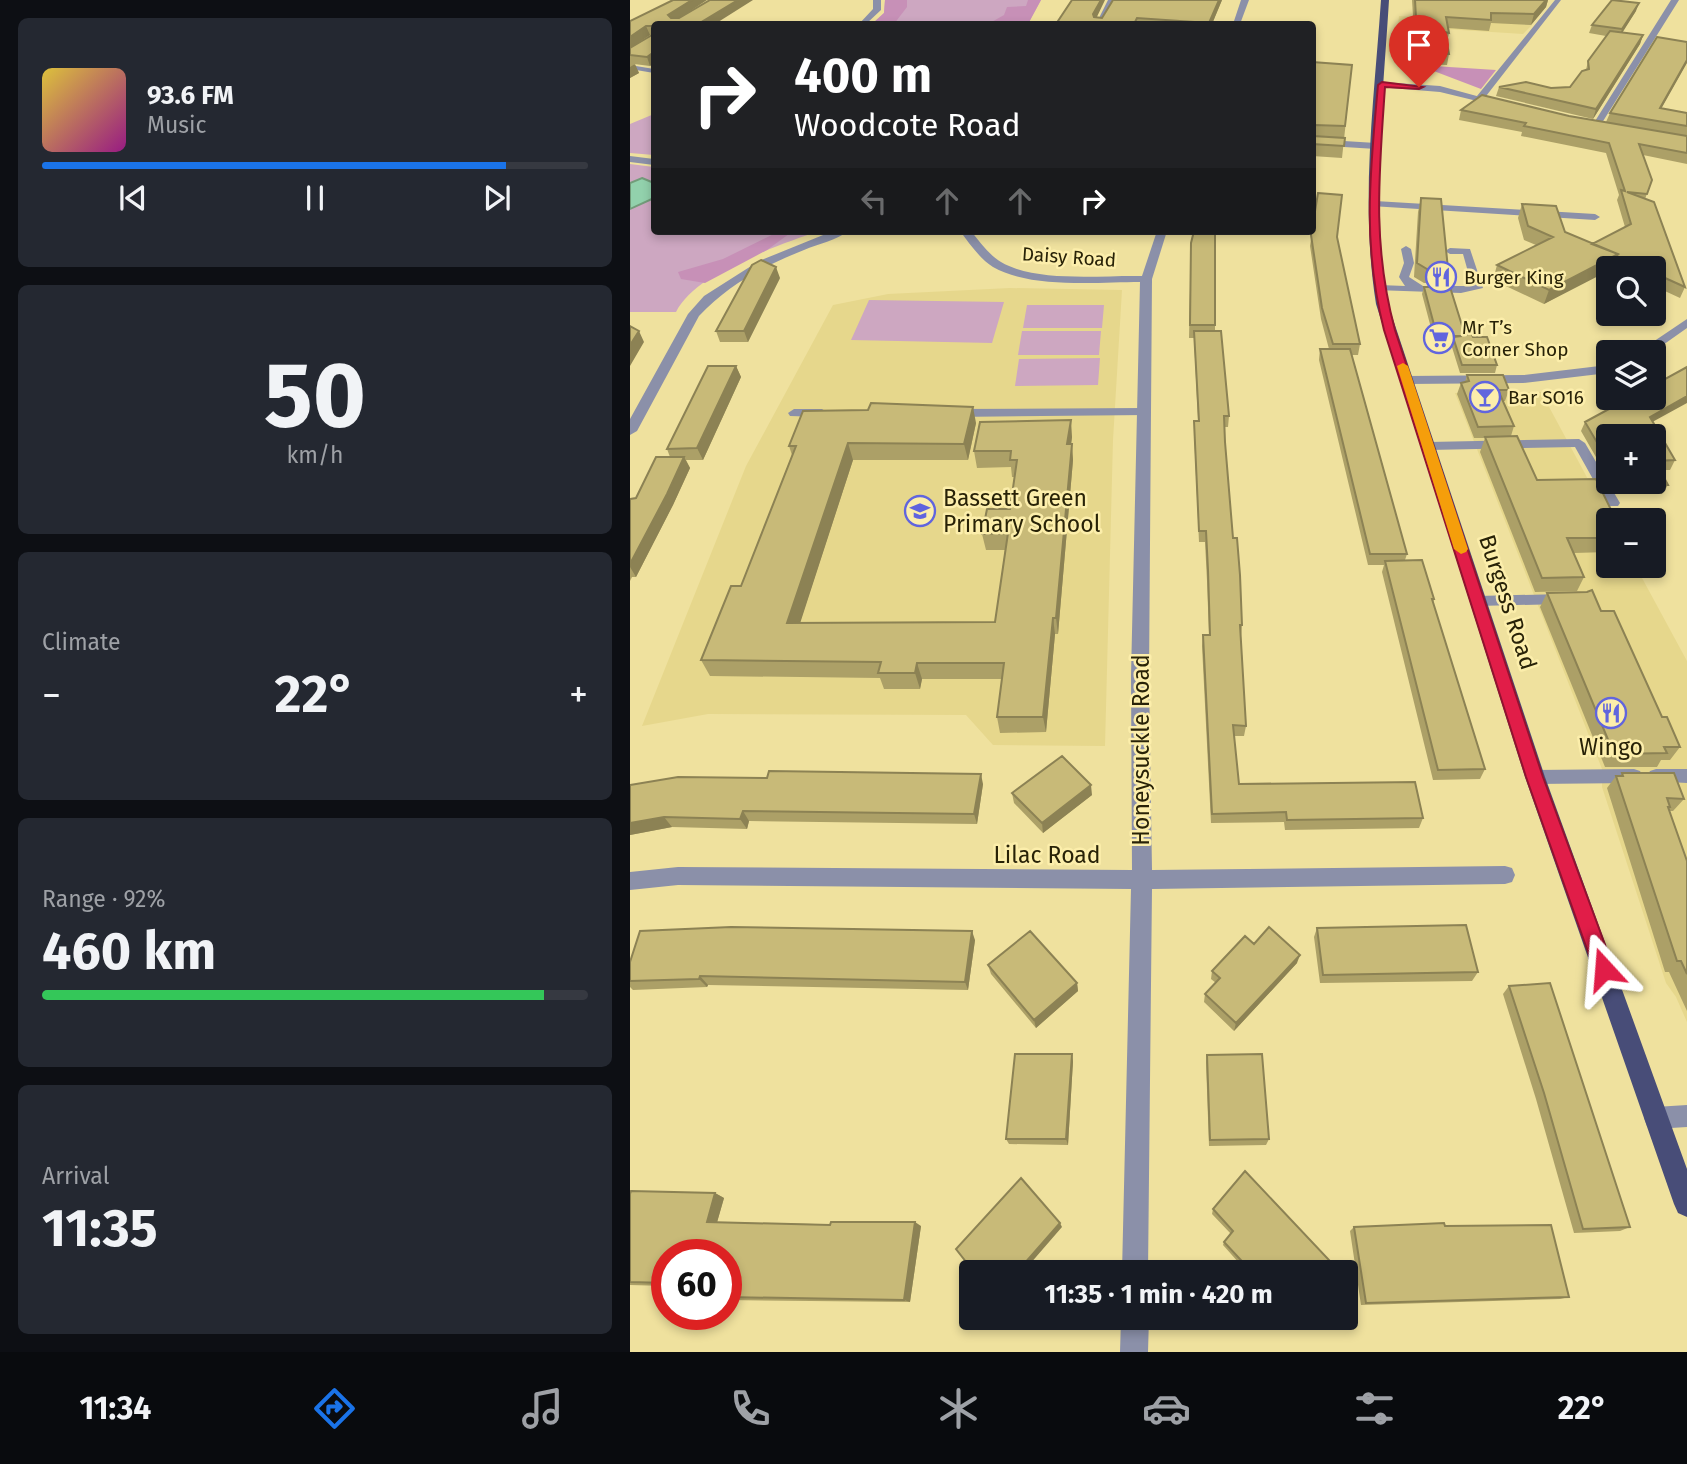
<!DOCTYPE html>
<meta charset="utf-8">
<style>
:root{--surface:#171b24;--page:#242831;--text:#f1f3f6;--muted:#9ea1a6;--line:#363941;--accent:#1a73e8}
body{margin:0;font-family:"Fira Sans",sans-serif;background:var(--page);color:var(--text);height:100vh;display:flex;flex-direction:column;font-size:26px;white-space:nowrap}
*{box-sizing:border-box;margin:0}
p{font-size:23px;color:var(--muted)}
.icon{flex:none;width:38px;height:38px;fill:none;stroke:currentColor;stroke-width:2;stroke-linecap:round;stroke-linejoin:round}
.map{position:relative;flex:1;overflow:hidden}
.panel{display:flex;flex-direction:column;gap:18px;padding:18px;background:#0d0f14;width:630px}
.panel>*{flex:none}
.guide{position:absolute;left:21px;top:21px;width:665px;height:214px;border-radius:7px;box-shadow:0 4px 10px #0003;background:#202124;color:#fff;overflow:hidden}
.controls{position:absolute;left:966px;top:256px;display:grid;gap:14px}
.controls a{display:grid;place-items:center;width:70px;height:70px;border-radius:7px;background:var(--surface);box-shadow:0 4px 10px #0003;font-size:35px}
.speed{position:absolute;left:21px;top:1239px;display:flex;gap:14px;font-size:35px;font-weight:700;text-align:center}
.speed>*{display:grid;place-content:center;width:91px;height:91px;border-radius:50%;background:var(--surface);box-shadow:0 4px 10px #0003;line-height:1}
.speed .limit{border:10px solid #d22;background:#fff;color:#111}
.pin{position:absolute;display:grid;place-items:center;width:60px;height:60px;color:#fff;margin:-72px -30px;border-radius:50% 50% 50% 0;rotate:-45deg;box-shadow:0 0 7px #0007}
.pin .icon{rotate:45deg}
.me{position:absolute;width:77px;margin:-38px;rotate:341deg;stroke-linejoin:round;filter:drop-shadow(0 0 5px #0008)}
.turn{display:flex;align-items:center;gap:24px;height:147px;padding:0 28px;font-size:32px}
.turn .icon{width:91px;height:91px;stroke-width:2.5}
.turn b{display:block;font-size:49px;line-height:60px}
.lanes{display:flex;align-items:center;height:66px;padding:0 28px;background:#0003;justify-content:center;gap:35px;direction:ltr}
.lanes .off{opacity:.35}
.big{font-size:52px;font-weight:700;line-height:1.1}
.panel .widget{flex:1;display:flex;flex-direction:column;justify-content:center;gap:10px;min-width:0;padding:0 24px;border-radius:10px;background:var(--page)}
.panel .dial{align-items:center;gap:0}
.dial b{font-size:91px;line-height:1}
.song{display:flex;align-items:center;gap:21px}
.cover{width:84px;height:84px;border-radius:10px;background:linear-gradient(135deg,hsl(50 70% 55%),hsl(310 70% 35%))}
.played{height:7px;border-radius:4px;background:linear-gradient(90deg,var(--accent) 85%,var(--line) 85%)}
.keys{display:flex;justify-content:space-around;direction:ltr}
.heat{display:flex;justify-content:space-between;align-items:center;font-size:38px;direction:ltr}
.charge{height:10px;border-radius:5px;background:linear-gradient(90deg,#34c759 92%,var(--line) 0)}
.trip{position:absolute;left:329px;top:1260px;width:399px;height:70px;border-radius:7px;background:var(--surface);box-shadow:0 4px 10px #0003;font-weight:700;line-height:70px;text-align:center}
.menu{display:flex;height:112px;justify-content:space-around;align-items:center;background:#090b0e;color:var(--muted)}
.menu .icon{width:49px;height:49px}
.menu .current{color:var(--accent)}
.menu b{font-size:32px;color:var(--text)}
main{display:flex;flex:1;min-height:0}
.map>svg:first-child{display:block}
.built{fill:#e6d78c}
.green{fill:#cda7c1}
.forest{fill:#c790b7}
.water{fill:#92d1ac;stroke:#729c7a;stroke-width:2}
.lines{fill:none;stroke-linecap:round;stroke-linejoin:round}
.service{fill:#8b90a9;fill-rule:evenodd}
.minor{fill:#8b90a9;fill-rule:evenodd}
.primary{fill:#484d78;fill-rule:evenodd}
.wall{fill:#aca067}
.shaded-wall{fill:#8c8254}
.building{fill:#c8ba78;stroke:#8c8254;stroke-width:2}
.route{fill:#e11d48;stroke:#92132f;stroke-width:2}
.slow{fill:#f59e0b}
.labels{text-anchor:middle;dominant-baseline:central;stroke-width:5;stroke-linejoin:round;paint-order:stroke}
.far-street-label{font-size:19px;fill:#282207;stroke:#fceeab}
.far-poi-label{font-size:19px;fill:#282207;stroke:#fceeab;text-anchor:start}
.poi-label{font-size:23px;fill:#282207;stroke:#fceeab;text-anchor:start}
.street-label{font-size:23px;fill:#282207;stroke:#fceeab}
</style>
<main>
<section class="panel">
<div class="widget">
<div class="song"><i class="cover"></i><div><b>93.6 FM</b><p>Music</p></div></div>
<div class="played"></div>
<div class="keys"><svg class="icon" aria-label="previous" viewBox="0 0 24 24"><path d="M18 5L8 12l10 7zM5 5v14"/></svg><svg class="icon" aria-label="pause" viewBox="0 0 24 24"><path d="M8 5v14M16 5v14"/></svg><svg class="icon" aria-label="next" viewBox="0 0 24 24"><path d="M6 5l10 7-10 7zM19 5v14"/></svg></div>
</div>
<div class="widget dial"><b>50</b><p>km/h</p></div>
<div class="widget"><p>Climate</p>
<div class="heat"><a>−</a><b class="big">22°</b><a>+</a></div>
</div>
<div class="widget"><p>Range · 92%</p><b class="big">460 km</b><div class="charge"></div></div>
<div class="widget"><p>Arrival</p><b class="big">11:35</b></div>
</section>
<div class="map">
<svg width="1057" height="1352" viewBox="0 0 1057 1352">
<rect width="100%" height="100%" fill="#efe19e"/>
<path class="built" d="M769 16 902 25 893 34 768 26Z
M380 288 492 290 483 440 475 746 363 745 336 715 78 714 12 726 116 466 203 305 258 294Z
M911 392 980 520 978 565H1005L1057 661V1022L1046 997 1036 983 972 787V769L825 393Z"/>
<path class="green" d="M255 0H411L398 24H242L254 13Z
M24 114V155L0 153V124Z
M0 164 24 167V231H188C148 246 66 272 46 312H0Z
M239 300 374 302 362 343 221 340Z
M397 305H474L472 328H393Z
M392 331H471L469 355H388Z
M470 358 468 385 385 386 389 359Z"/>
<path class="forest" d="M255 0H277V7L264 24H242L254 13Z
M398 0H411L398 24H358L374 15 377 7 396 6Z
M788 65 866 70 851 89Z
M150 231H163L137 250 75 283 51 279 48 272 93 259Z"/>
<path class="water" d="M12 178 24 183V198L0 209V183Z"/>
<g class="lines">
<path class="service" d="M925 0H931L853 100H847V96Z
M776 246 781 249 784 263 779 277 793 286H842L833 254H820L815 251 820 248 840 249 853 288 831 293 745 290 744 288 749 285 775 286 769 277 774 263 771 249Z
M513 408 519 412 517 415 323 417 317 413 323 409Z
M164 409H192L198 413 192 417 160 416 158 413Z
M949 439 955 443 990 503 988 506H978L945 447 799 450 793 446 799 442Z
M933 594 940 599 933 604 848 606 841 601 848 596Z
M1004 769 1010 771 1013 776 1010 781 1004 783 905 784 899 782 896 777 899 772 905 770Z
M1026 769H1057V783L1020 781 1017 776 1020 771Z
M1057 1105V1127L1025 1129 1017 1126 1014 1118 1017 1110 1025 1107Z"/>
<path class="minor" d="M243 0H251V10L236 24H229L243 9Z
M478 0H486L472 24H466Z
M611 0H619L610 24H603Z
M1041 0H1049L970 126 963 128 962 126Z
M0 65 24 69V73L0 69Z
M752 82 810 86 876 104 872 107 810 92 749 87Z
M682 139 746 143 751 146 746 149 682 145Z
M0 156 24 159V165L0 162Z
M745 201 965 214 970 217 965 220 741 206 740 204Z
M203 231H218C207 240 188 244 174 250 134 266 99 284 69 316L7 431 0 435V419L58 314 74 296 129 261Z
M330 231H341C350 242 359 255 371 262 406 283 472 275 512 276L527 231H537L522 279 519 676 522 870 875 866 882 868 885 875 882 882 875 884 522 889 518 1272H492L501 889 48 885 0 890V872L48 867 502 870 501 676 510 282C468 282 401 289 363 267 350 259 339 243 330 231Z
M1057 319V328L1023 352H1008Z
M978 365V373L893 383 777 384 771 380 777 376 893 375Z
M491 1318H519L518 1352H490Z"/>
<path class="primary" d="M751 0H759C753 101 740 204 758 304L915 777 1057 1169V1217L1048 1213 1044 1204 895 777 746 304C730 204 744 101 751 0Z"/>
</g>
<path class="wall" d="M592 0 582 24H426L466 18H472Z
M782 0H918L916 7 901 25 861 23 859 31 818 28 819 33 817 42 819 54 817 65 786 64Z
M1006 11 992 32 1013 35 1010 44 963 119 866 96 869 87H940L956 70 958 61 976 36 959 33 962 25Z
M57 13 20 66 4 64 9 73 0 78V48L22 35H20L0 48V21Z
M682 62 722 65 712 158 682 156Z
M1031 108 1057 113V164L1013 155 1022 180 1015 199 1055 287 1050 298 1024 286V268H978L914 304 863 280 867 265 906 245 894 240 888 218 892 204 935 232 962 244 995 227 987 200 989 195 976 153 891 136 892 132 829 120 831 110 939 116 976 122 980 113Z
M688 193 707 237 730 344 728 355H722L777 554 775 560 804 599 803 603 855 769 850 779 803 780 752 572 754 565H738L689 360 690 349H699L691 319 680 246Z
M791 198 818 269 815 283H794L784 277 788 212Z
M585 231V331L599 416 598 427H594L603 538 612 625 611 636 616 726 614 736H604L609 784 793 818 789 828 655 830 654 822 581 823 572 646 573 635H579L577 581 575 542H569L564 433V421H568L564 338H559L561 243Z
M150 278 118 342H90L86 331Z
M794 287 835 335 843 337 867 365 865 373H830L821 344 805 343 792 294Z
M106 366 111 377 73 460H56L60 468 43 505 6 577H2L0 581V499L6 498 40 457 37 449Z
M837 375 879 390 875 401H873L884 426 881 436 907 480 978 520V552L944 553 954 577 947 591 905 592 850 452 855 438H844L827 394 831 383 835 382Z
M955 422H1023L1045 460 1040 470H1030L1038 485 1032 494H988L980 481H1024L978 436V478L951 431Z
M346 423 338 460H223L170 622H365L375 550H356L352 534 380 509 385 477H382L381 467 347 468 344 451 442 437 441 444 443 460 428 634H425L416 732 370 733 367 717 372 679H292L290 689H254L250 678 80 676 71 660 111 586 162 455 159 446Z
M917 593 971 611 1032 717 1050 747 1040 760H1031L1027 767H975L910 607Z
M992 773 1054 799 1043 811H1039L1057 861V1011L1039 972H1035L977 788 986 776H990Z
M353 784 347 824 119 821 117 829 42 827 0 835V785Z
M382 793 462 795 413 833 384 803Z
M687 928 848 972 842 981 690 983 684 937Z
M345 940 338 990 78 985 77 987 3 990 0 987V962Z
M624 944 667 963 604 1031 574 1002 575 994 586 983 581 979 582 971Z
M358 965 447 983 448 991 406 1028 361 974Z
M879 986 1000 1227 990 1231 944 1233 906 1099 873 994Z
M577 1055 639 1139 636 1145 579 1146 576 1062Z
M443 1061 438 1145 379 1144 376 1139Z
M85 1193 94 1198 87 1222 291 1226 280 1302 96 1300V1255H37V1286L0 1285V1194Z
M583 1209 689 1272H617L593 1245 594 1242 601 1234 582 1214Z
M815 1226 939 1297 930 1299 731 1305 720 1231 724 1227Z"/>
<path class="shaded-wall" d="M62 0H77L41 24 38 15Z
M108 0H123L85 24H68Z
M471 0H475L464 23 463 14Z
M589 0H592L582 24H579Z
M916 0H918L916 7 901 25 904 14Z
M1009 3 1006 11 989 38 992 29Z
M16 26 20 35 0 48V37Z
M1013 35 1010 44 963 119 966 109Z
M24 52V63L20 66 17 57Z
M1057 60V63L1026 118 1030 108Z
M5 64 9 73 0 78V67Z
M988 254 983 268H978V271L914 304 919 290Z
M146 267 150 278 118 342 114 331Z
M9 331 14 342 0 366V345Z
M106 366 111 377 73 460 67 448Z
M1057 396V403L1015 426 1020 417Z
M343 407 346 423 338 460 334 444Z
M441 420 442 437 439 460 437 444Z
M218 443 223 460 165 639 157 623Z
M442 444 443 460 428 634 426 618Z
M54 457 60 468 43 505 6 577 0 567V564Z
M423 618 425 634 416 732 413 717Z
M287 663 292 679 290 689 285 673Z
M351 774 353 784 347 824 344 814Z
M461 785 462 795 413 833 412 823Z
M113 811 119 821 117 829 110 819Z
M34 817 42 827 0 835V823Z
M342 931 345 940 338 990 335 982Z
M670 955 667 963 604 1031 606 1023Z
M70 976 78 985 77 987 69 979Z
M447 983 448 991 406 1028 404 1020Z
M442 1054 443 1061 438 1145 436 1139Z
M85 1193 94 1198 86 1226 77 1222Z
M285 1222 291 1226 280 1302 274 1300Z
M430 1223 432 1227 393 1272H387Z"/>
<path class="building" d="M43 0H62L38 15 41 18H49L80 0H108L68 24H24V52L17 57 0 55V48L22 35 23 26H16L0 37V21Z
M442 0H471L463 14 464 17 472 18 483 0H589L579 23 507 18 504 24H426Z
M785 0H916L904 14 861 13V20L816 17 819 33 815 32 819 54 788 53Z
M982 0 1009 3 992 29 962 25Z
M980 31 1013 35 966 109 869 87 896 82 921 88 940 87 952 71 959 69 958 61Z
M1027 37 1057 42V60L1030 108 1057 113V126L980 113Z
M682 62 722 65 715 126 684 125 682 126Z
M852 95 939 116 1057 136V153L1009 144 1022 180 1017 194 997 192 1024 202 1055 287 1024 273V268H1010L986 258 988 254 962 244 1001 224 991 190 995 191 979 143 894 126 896 123 831 110Z
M682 133 683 136 715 138 714 146 682 144Z
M688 193 712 195 707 237 730 344H703L692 308 681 235Z
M791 198 811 199 818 269H797L787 263Z
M892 204 926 206 935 232 988 254 919 290 867 265 923 237 898 226Z
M564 231H585V325H560L561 243Z
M131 260 146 267 114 331H86L122 265Z
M794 287H820L835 335 841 333 843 337H857L867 365H832L823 337 832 336H807Z
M0 326 9 331 0 345Z
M564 331H591L599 416H594L595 442 603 538H607L610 575 612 625H610L616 726 603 725 609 784 785 782 793 818 657 820 656 812 582 814 573 635H580L578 570 576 531H569L564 421H569Z
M690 349H720L777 554H740Z
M78 366H106L67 448 37 449Z
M1057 367V396L1020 417 1045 460 1025 461 1038 485 992 484 990 481H1024V436H978V461L955 422 1001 397H1024V385Z
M837 375H873L879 390H868L884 426 848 427 831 383 839 381Z
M241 403 343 407 334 444 218 443 157 623 365 622 378 533 352 534 357 509H380L387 460H380L381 451H344L350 422 441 420 437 444H442L426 618H423L413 717H367L374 663H287L285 673H248L251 662 71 660 101 586H111L166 446H159L173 411 238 410Z
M887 436 907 480 966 479 986 520H978V538H937L954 577 912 578 855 437Z
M26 457H54L37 494 0 564V499L6 498Z
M792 560 804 599H802L855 769 808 770 755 561Z
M962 590 971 611H984L1032 717H1037L1050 747H1034L1037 753 984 754 917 593 957 592Z
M432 756 461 785 412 823 382 793Z
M139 771 351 774 344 814 113 811 110 819 34 817 0 823V785L48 777 137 778Z
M992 773H1044L1054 799 1037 798 1040 807H1038L1057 861V974L1051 961H1047L986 776H993Z
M836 925 848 972 693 975 687 928Z
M101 927 342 931 335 982 70 976 69 979 0 981V962L10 931Z
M639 927 670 955 606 1023 575 994 590 978 582 971 615 936 624 944Z
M400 931 447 983 404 1020 358 965Z
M920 983 1000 1227 953 1229 914 1093 879 986Z
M385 1054H442L436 1139H376Z
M632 1054 639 1139 580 1140 577 1055Z
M615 1171 699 1260 689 1272H622L594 1242 603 1231 583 1209Z
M391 1178 430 1223 387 1272H344L326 1249Z
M1 1191 85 1193 77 1222 200 1225 201 1222H285L274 1300 96 1297V1255H37V1283L0 1282V1194Z
M814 1223 815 1226 921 1225 939 1297 736 1303 724 1227Z"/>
<path class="route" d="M752 82 793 87 789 89 755 87C749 174 742 245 765 330L913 777 984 969 981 976 974 979 967 976 964 969 896 777 754 330C732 244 740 172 748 85Z"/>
<path class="slow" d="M773 363 778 366 838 549 836 552 831 554 824 549 767 366Z"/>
<defs>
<g id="restaurant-ring" transform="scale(1.575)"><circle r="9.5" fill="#fceeab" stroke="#6165de" stroke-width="1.5"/><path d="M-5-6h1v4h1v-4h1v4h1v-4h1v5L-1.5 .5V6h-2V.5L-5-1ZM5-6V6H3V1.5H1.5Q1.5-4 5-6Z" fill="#6165de"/></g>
<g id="supermarket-ring" transform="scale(1.575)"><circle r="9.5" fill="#fceeab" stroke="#6165de" stroke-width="1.5"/><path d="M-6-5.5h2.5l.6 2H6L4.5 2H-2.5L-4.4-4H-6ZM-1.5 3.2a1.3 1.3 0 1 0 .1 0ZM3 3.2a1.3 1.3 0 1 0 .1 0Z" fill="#6165de"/></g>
<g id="bar-ring" transform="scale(1.575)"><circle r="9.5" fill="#fceeab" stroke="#6165de" stroke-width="1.5"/><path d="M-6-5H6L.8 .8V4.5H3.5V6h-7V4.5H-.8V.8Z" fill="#6165de"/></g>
<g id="school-ring" transform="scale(1.575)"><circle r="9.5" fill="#fceeab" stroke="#6165de" stroke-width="1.5"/><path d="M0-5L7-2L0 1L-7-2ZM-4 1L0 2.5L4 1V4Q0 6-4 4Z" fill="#6165de"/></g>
</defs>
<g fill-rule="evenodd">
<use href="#restaurant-ring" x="811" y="277"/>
<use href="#supermarket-ring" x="809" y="338"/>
<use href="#bar-ring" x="855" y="397"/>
<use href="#school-ring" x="290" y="511"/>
<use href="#restaurant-ring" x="981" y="713"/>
</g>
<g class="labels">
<g class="far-street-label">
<text transform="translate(439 257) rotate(4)">Daisy Road</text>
</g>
<g class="far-poi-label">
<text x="834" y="277">Burger King</text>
<text x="832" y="327">Mr T’s<tspan x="832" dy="22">Corner Shop</tspan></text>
<text x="878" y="397">Bar SO16</text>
</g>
<g class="poi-label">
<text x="313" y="498">Bassett Green<tspan x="313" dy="26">Primary School</tspan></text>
<text x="981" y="747" text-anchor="middle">Wingo</text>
</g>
<g class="street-label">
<text transform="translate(878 602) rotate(72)">Burgess Road</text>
<text transform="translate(511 750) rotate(-90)">Honeysuckle Road</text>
<text x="417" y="855">Lilac Road</text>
</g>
</g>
</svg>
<div class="controls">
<a><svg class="icon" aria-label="search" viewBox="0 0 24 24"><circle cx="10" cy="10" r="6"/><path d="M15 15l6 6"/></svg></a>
<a><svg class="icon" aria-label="layers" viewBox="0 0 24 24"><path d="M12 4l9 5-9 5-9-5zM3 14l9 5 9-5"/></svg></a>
<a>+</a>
<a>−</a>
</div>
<div class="speed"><div class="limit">60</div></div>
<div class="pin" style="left:789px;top:87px;background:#d93025"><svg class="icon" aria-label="arrive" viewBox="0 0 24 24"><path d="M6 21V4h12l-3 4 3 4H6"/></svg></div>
<svg class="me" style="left:974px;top:969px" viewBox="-20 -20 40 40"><path d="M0-17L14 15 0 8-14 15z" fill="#e11d48" stroke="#fff" stroke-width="4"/></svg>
<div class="trip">11:35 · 1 min · 420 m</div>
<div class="guide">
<div class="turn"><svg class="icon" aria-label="right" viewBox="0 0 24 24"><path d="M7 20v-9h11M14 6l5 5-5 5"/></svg><div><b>400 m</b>Woodcote Road</div></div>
<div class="lanes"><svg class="icon off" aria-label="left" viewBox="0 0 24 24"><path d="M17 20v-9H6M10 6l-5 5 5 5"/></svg><svg class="icon off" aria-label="ahead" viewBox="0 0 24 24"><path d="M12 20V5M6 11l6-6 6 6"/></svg><svg class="icon off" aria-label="ahead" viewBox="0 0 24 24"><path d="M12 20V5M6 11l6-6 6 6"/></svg><svg class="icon" aria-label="right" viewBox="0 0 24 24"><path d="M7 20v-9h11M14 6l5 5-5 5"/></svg></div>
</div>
</div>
</main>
<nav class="menu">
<b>11:34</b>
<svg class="icon current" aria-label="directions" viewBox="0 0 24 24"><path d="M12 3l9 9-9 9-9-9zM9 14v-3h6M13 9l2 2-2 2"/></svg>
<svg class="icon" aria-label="music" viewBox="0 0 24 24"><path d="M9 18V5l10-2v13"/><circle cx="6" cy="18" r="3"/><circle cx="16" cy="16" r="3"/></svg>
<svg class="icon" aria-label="phone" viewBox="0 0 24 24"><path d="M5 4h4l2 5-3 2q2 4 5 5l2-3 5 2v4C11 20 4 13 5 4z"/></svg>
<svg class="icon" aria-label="climate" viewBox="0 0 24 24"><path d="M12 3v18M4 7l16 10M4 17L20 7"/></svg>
<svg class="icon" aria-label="car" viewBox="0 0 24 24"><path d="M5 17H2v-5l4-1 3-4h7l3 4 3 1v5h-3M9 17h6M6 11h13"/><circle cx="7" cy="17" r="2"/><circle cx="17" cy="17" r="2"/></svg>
<svg class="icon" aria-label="filters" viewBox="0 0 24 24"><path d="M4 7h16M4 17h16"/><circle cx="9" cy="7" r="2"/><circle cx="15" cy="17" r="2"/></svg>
<b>22°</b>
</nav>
